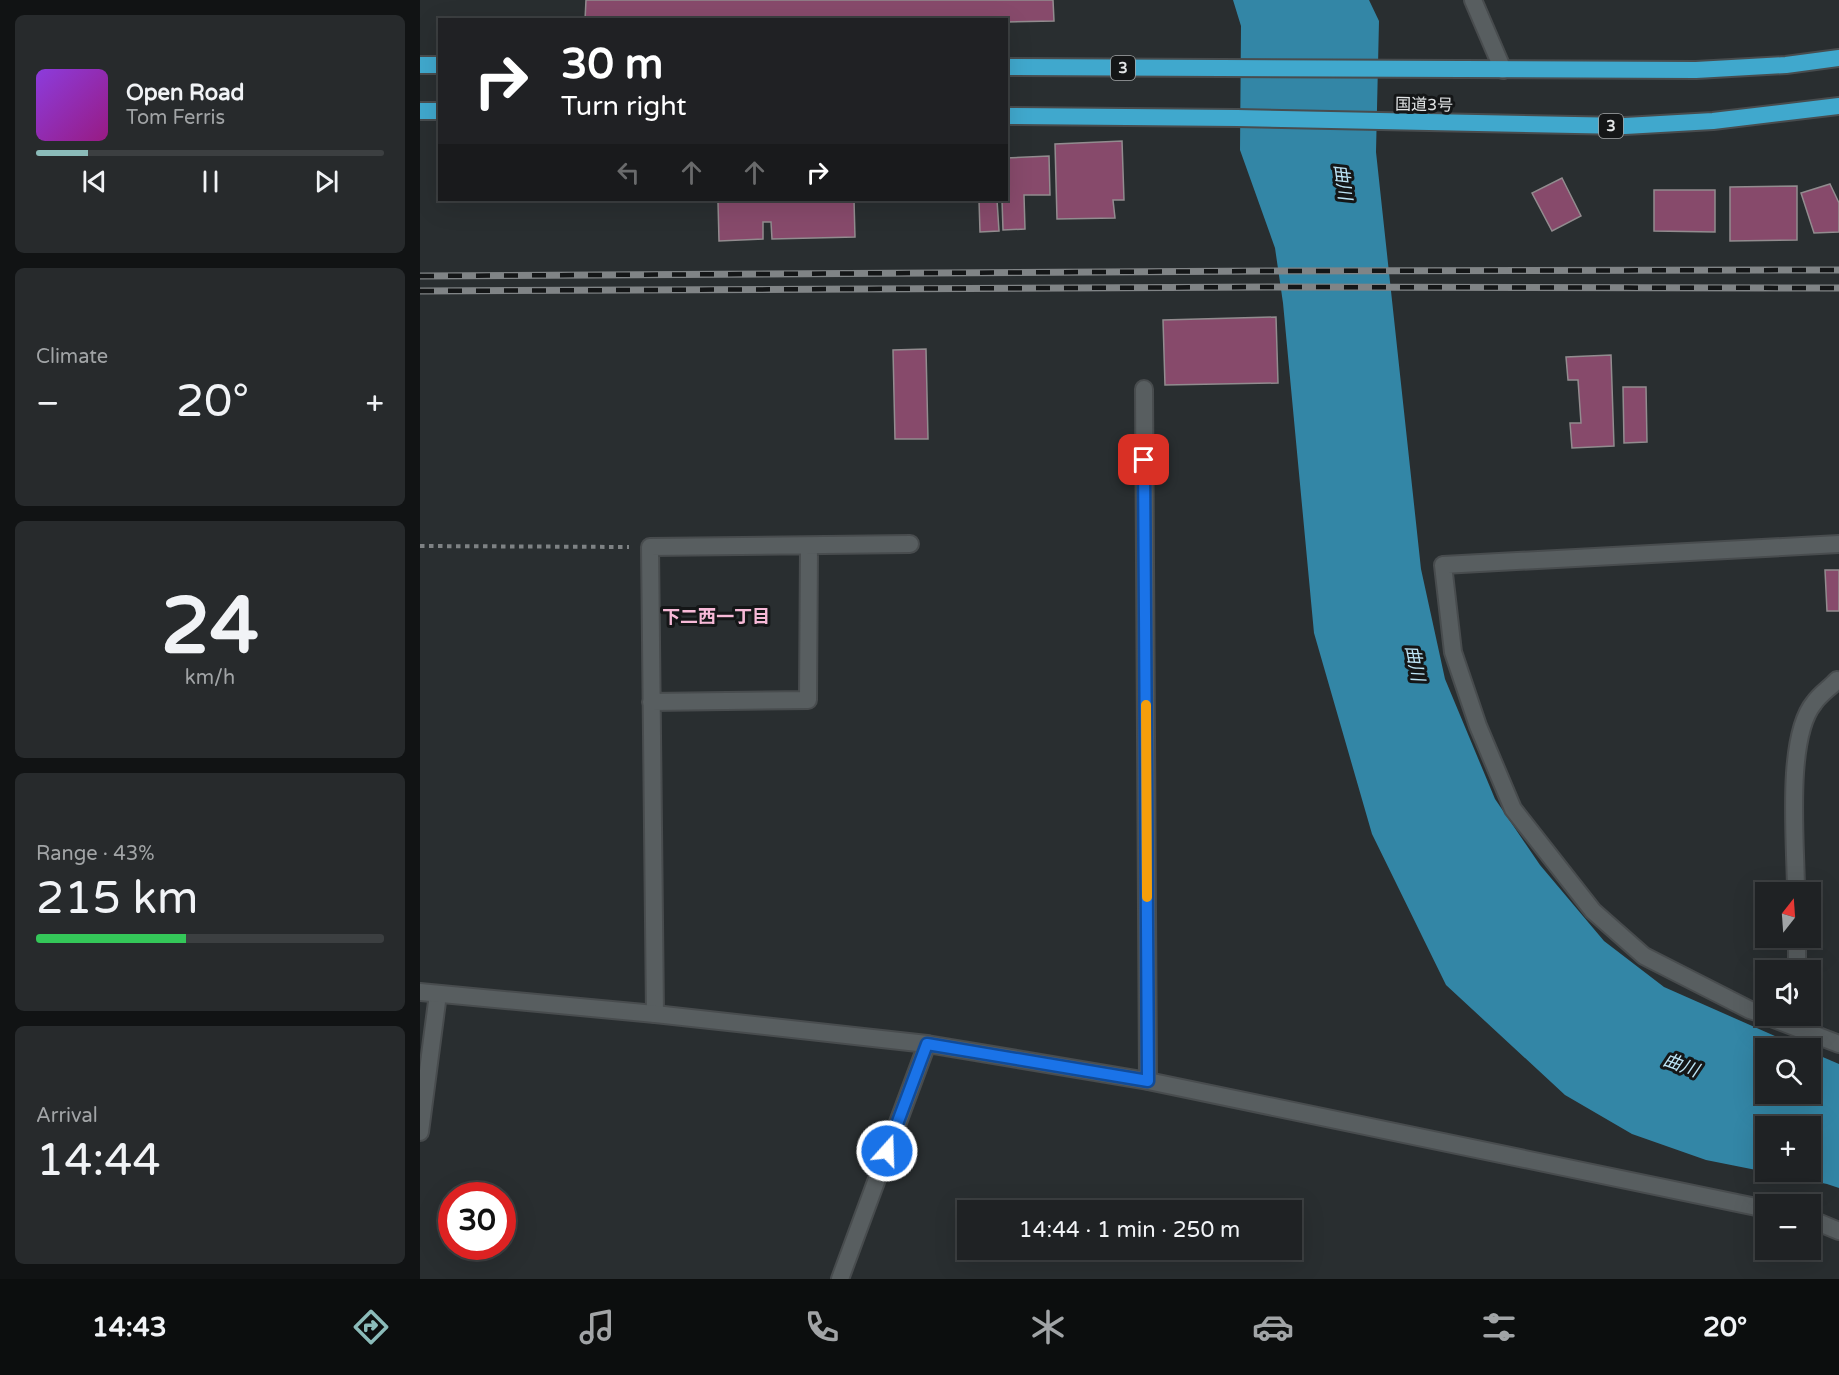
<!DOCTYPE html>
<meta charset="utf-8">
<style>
:root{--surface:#1f2224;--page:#272a2c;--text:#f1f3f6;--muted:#a1a4a6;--line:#3c3f41;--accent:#8bbbb9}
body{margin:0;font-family:"Varela Round","Noto Sans JP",sans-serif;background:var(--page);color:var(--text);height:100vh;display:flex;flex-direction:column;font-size:22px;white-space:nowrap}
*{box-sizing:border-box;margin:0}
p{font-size:20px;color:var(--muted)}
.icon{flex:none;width:33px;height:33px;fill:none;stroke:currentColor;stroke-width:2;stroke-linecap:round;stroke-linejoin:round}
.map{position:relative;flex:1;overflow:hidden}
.sheet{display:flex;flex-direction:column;gap:15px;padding:15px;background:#111314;width:420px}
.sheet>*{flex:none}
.banner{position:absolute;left:18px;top:18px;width:570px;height:183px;border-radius:0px;box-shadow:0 6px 24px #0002,0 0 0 2px var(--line);background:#202124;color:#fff;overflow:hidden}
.needle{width:39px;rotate:17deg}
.fabs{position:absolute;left:1335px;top:882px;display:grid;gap:12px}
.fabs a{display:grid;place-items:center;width:66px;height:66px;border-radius:0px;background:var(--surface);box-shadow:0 6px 24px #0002,0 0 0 2px var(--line);font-size:30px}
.speed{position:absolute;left:18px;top:1182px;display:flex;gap:12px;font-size:30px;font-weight:700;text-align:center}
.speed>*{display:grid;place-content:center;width:78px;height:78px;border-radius:50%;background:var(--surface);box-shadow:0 6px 24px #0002,0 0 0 2px var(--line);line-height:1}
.speed .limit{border:9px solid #d22;background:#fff;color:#111}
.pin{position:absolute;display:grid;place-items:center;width:51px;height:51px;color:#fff;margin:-26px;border-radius:12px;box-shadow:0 3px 9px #0006}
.me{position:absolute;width:66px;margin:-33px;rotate:20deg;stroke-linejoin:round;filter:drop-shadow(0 0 4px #0008)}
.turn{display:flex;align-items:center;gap:21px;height:126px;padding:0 24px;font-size:27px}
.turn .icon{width:78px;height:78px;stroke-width:2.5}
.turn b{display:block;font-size:42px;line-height:51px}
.lanes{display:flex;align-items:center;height:57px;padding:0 24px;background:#0003;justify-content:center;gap:30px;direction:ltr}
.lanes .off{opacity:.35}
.big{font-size:45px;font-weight:600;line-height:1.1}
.sheet .widget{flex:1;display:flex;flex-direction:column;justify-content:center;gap:9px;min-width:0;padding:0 21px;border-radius:9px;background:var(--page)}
.sheet .dial{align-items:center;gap:0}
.dial b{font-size:78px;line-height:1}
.song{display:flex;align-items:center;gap:18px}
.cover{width:72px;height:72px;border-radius:9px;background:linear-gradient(135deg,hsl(270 70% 55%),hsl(310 70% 35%))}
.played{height:6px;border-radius:3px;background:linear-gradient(90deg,var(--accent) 15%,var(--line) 15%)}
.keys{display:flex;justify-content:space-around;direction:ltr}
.heat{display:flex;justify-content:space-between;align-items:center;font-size:33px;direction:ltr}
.charge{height:9px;border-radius:4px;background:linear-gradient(90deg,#34c759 43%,var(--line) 0)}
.trip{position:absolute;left:537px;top:1200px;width:345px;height:60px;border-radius:0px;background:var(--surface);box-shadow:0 6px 24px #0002,0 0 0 2px var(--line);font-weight:600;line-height:60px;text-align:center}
.dock{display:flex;height:96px;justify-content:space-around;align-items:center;background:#0c0e0e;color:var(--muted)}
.dock .icon{width:42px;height:42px}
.dock .selected{color:var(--accent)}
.dock b{font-size:27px;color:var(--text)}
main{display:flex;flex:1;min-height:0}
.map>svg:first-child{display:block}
.water{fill:#3386a6;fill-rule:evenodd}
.building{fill:#874a6b;stroke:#928c8f;stroke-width:1.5}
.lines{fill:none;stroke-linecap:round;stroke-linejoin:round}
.minor-casing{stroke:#484c4e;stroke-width:20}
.tertiary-casing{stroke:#484c4e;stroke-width:20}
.trunk-casing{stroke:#484c4e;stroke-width:20}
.path{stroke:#7e8284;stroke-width:4;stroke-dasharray:4.5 4.5;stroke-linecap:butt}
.minor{stroke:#585e60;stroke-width:16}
.tertiary{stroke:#585e60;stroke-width:16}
.trunk{stroke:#40a8cd;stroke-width:16}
.rail-casing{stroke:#808486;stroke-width:7}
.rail{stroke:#141617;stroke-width:4.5;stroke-dasharray:14;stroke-linecap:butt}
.route-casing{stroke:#114b97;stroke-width:15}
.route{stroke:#1a73e8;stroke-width:10}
.slow{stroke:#f59e0b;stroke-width:10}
.labels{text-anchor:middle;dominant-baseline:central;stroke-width:6;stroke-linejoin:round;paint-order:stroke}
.shield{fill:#141617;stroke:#a4a7a8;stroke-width:1.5}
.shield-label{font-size:15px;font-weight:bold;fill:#e2e5e6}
.street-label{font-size:16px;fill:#e2e5e6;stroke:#141617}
.water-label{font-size:18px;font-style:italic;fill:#bde5f7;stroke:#141617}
.neighbourhood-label{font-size:18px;font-weight:bold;fill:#f7b9d7;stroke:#141617}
</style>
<main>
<section class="sheet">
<div class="widget">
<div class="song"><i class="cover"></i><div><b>Open Road</b><p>Tom Ferris</p></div></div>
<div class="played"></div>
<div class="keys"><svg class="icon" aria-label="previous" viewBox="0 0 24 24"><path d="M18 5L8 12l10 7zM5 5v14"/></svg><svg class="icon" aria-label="pause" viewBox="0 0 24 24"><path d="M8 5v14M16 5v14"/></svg><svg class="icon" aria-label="next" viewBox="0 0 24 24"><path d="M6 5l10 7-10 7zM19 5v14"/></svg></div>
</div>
<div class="widget"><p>Climate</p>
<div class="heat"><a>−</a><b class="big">20°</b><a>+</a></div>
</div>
<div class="widget dial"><b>24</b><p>km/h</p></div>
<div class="widget"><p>Range · 43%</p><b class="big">215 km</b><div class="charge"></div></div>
<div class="widget"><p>Arrival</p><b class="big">14:44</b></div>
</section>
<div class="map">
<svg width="1419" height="1279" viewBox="0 0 1419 1279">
<rect width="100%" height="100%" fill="#292e30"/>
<path class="water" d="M813 0H949L959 21 956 152 1001 569 1025 679 1075 799 1120 865 1184 941 1244 987 1382 1048H1346V1094H1390L1391 1052 1419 1064V1188L1407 1184 1286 1160 1212 1134 1145 1095 1026 985 952 834 894 633 863 303 855 248 820 150 821 26ZM1346 1126H1390V1172H1346Z"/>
<path class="building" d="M166 0H633L634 21 586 22V20H165Z
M702 141 704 200H693L695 218 637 219 635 144Z
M629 156 630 195H604L605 229 583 230 582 200H586V158Z
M1142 178 1161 216 1132 231 1112 193Z
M1410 184 1419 203V232L1394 233 1381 193Z
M1377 186V240L1310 241V187Z
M1234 190H1295V232L1234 231Z
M383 200H434L435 237 352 239 351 222H343V239L299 241 298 202Z
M559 200H577L579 231 560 232Z
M856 317 858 383 745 385 743 320Z
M506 349 508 439H475L473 350Z
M1191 355 1194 446 1152 448 1150 423H1161L1158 380H1148L1146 357Z
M1203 387H1226L1227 442 1204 443Z
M1405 570H1419V611H1407Z"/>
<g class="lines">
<g class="minor-casing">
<path id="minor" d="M1053 0 1083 70
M724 389 728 1081
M231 702 388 700 389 546
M1376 892C1376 845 1365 738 1394 703 1400 694 1410 688 1417 680
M1377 938V970
M235 1014 230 547 490 544
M1346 1015 1330 1010 1224 956 1173 911 1093 809 1058 726 1033 652 1023 565 1419 544
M1346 1016 1419 1044
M0 1132 18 994
M420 1279 507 1044"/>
</g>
<g class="tertiary-casing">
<path id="tertiary" d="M0 992 235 1014 507 1044 728 1081 1346 1209
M1390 1219 1419 1231"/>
</g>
<g class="trunk-casing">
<path id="trunk" d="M0 65H20
M586 67 1276 70 1366 65 1419 58
M0 111H20
M586 116 817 118 1205 126 1293 121 1419 106"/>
</g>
<path class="path" d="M0 546 209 547"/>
<use href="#minor" class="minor"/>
<use href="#tertiary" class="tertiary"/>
<use href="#trunk" class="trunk"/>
<g class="rail-casing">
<path id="rail" d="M0 276 846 271 1419 270
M0 291 848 287 1419 288"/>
</g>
<use href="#rail" class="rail"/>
</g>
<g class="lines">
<g class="route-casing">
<path id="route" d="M467 1151 507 1044 728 1081 724 460"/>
</g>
<use href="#route" class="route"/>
<path class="slow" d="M726 705 727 897"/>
</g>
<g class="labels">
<g class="shield">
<rect x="691" y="56" width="24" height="24" rx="4.5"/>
<rect x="1179" y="114" width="24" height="24" rx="4.5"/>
</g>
<g class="shield-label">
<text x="703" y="68">3</text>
<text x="1191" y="126">3</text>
</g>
<g class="street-label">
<text transform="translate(1004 105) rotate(1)">国道3号</text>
</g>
<g class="water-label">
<text transform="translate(923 182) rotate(82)">曲川</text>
<text transform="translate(995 663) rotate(79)">曲川</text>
<text transform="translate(1261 1065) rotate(20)">曲川</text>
</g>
<g class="neighbourhood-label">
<text x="296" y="617">下二西一丁目</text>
</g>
</g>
</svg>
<div class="fabs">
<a><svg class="needle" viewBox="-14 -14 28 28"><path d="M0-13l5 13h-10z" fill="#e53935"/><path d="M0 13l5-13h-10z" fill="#a1a4a6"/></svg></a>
<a><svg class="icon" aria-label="sound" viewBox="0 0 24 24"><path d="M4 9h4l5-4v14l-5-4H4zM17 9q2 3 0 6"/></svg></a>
<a><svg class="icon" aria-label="search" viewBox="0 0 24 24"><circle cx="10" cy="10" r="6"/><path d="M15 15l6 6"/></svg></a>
<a>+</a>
<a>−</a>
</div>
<div class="speed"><div class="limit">30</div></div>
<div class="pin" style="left:724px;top:460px;background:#d93025"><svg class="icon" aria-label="arrive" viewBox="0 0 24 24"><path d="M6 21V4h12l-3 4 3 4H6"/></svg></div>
<svg class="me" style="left:467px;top:1151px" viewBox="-20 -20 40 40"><circle r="17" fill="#1a73e8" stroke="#fff" stroke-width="3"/><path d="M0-11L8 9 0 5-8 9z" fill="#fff"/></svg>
<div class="trip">14:44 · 1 min · 250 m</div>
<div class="banner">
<div class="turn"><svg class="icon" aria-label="right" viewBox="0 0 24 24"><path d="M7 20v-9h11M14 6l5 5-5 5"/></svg><div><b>30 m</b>Turn right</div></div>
<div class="lanes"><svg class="icon off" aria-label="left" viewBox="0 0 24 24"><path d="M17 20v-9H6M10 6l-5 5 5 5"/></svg><svg class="icon off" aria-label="ahead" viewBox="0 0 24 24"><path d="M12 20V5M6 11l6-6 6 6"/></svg><svg class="icon off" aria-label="ahead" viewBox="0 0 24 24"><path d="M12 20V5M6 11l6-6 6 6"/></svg><svg class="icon" aria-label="right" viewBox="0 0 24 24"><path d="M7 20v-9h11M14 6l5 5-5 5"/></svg></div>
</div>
</div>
</main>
<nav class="dock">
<b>14:43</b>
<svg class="icon selected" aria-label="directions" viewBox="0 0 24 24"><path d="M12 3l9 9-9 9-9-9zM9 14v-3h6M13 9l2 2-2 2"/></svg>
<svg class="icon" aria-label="music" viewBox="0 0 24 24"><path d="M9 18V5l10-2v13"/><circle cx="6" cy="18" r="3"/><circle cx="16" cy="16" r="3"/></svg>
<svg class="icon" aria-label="phone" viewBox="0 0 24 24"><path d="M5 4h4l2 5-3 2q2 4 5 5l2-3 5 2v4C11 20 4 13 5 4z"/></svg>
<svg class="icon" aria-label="climate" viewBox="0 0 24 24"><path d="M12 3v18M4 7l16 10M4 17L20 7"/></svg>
<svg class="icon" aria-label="car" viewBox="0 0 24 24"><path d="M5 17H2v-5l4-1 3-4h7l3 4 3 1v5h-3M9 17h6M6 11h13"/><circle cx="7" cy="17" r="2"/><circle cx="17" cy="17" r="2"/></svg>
<svg class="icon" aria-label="filters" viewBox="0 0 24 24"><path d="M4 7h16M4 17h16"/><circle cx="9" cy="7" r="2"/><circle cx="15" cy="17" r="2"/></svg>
<b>20°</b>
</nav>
